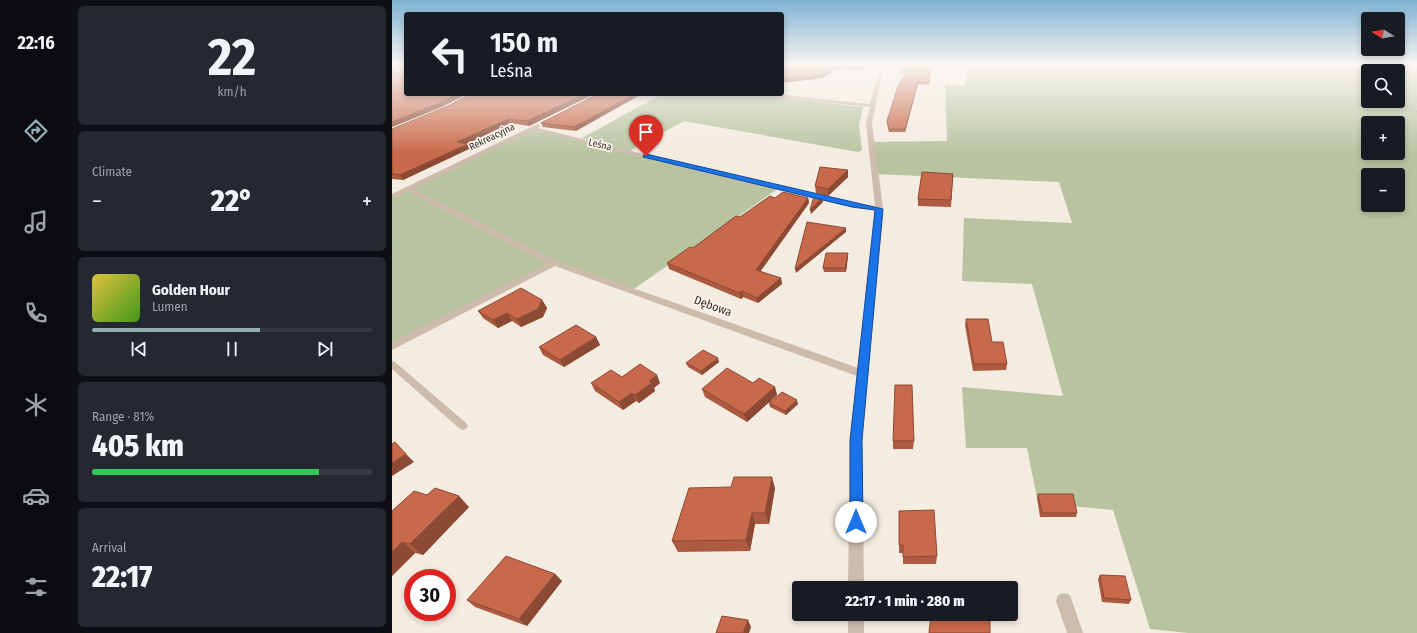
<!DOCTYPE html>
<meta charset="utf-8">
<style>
:root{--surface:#171b24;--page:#242831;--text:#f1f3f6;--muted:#9ea1a6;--line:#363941;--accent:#92aeb2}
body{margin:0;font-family:"Fira Sans Condensed",sans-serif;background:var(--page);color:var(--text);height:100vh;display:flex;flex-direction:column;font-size:15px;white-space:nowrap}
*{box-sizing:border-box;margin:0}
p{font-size:13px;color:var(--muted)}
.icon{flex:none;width:22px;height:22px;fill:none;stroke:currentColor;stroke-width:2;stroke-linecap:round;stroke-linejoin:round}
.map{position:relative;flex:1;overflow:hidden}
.details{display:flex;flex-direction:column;gap:6px;padding:6px;background:#0d0f14;width:320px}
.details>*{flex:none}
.top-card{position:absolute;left:12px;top:12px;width:380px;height:84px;border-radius:4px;box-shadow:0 2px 6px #0003;background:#171b24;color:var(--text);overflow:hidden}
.needle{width:26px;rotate:281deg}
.controls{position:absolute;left:969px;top:12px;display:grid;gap:8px}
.controls a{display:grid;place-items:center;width:44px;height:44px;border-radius:4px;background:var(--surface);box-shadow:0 2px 6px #0003;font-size:20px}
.speed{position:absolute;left:12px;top:569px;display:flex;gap:8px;font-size:20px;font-weight:700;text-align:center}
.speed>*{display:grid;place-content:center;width:52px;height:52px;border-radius:50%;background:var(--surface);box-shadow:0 2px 6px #0003;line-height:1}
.speed .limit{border:6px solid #d22;background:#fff;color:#111}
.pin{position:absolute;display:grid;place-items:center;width:34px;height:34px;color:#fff;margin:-41px -17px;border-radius:50% 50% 50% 0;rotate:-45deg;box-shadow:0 0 4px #0007}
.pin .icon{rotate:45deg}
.me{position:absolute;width:44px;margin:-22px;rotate:0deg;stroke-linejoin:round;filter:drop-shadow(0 0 3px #0008)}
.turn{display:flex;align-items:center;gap:14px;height:84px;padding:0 20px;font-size:18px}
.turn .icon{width:52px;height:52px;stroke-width:2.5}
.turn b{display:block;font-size:28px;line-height:34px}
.big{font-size:30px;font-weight:800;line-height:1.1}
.details .tile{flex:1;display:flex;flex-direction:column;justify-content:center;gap:6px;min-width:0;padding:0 14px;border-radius:6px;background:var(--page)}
.details .dial{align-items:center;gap:0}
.dial b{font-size:52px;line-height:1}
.song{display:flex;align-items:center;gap:12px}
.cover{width:48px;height:48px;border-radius:6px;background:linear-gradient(135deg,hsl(50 70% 55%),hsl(100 70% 35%))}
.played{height:4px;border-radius:2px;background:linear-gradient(90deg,var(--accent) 60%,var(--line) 60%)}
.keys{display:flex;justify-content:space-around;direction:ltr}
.heat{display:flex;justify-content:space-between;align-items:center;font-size:22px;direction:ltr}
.charge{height:6px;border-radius:3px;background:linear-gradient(90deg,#34c759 81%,var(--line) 0)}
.trip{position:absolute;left:400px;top:581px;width:226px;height:40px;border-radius:4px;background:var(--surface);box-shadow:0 2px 6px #0003;font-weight:800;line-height:40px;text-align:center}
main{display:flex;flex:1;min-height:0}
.tabs{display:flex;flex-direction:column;width:72px;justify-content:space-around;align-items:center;background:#090b0e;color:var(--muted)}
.tabs .icon{width:28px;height:28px}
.tabs .current{color:var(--accent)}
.tabs b{font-size:18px;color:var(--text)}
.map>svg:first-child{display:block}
.green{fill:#b8c4a0;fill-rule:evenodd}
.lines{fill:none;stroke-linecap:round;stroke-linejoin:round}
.path{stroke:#b9a596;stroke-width:1.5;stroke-dasharray:1 1;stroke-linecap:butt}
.lane{fill:#cdbbac;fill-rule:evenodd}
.street{fill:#cdbbac;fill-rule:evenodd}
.wall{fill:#ac5a40}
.shaded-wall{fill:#8c4a34}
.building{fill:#c8694b;stroke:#8c4a34}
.route{fill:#1a73e8;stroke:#114b97}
.labels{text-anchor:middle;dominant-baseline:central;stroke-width:3.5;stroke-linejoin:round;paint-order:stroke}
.far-street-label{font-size:10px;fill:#3b302b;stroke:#fbf5ee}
.street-label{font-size:12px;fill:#3b302b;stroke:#fbf5ee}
</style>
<main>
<nav class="tabs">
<b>22:16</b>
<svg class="icon current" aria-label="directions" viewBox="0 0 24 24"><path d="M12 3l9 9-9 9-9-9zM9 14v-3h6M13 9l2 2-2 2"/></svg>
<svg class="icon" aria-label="music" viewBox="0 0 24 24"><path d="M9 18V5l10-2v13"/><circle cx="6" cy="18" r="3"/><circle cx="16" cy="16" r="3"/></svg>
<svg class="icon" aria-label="phone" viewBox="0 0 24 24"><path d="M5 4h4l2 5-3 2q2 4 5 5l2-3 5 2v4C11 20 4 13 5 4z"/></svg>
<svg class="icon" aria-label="climate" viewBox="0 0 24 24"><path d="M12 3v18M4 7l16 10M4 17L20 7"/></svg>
<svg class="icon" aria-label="car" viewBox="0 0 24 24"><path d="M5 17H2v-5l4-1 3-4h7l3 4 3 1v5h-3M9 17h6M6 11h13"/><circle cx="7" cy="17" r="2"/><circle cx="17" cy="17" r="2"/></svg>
<svg class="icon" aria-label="filters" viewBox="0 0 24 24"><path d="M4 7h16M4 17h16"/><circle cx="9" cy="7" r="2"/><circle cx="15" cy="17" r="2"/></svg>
</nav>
<section class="details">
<div class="tile dial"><b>22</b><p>km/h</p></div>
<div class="tile"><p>Climate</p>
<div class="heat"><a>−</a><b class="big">22°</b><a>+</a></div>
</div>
<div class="tile">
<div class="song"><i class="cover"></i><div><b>Golden Hour</b><p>Lumen</p></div></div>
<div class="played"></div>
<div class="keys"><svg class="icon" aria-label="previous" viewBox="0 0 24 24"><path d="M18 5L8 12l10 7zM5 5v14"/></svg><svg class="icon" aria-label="pause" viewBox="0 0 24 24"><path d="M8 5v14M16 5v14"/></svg><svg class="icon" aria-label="next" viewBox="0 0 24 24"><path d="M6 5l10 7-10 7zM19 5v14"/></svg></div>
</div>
<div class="tile"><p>Range · 81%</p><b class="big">405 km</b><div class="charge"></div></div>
<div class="tile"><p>Arrival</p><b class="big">22:17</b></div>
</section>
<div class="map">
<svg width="1025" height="633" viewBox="0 0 1025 633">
<rect width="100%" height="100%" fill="#f4ebe1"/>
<path class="green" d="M575 65H1025V633H796L758 629 721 510 646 503 635 448H574L570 387 671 396 640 284 570 281 572 218 680 223 667 182 483 174 479 142 555 141 553 85 573 86ZM976 71H1006V101H976ZM976 123H1006V153H976ZM976 175H1006V205H976Z
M270 94H353L471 107 467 126 470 150 466 152 292 121 238 151 190 138Z
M140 128 387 188 239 291 162 263 0 346V197Z"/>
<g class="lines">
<path class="path" d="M920 65 976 91
M998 101 1025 112"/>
<path class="lane" d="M0 361 3 362 74 423 76 426 74 429 71 430 68 429 0 369Z"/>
<path class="street" d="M488 65H492L480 123 491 209 470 440 472 588H456L458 440 465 376 163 266 0 350V342L155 263 16 192 0 199V194L145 124 148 126 146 128 325 172 460 203 483 206 474 123 478 107 368 96 365 94H383L478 104ZM141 130 325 176 460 207 483 211 466 368 165 261 22 189Z
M0 68 14 69V71L0 70Z
M672 593 678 595 691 633H675L664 601 666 595Z
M456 614H472V633H456Z"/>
</g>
<path class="wall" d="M0 65H14L52 106 0 127V74L13 70V67H0Z
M390 65H475L470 71 443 70 431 78Z
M539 65 537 85 526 84 513 132H497L495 124V121L513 74 509 73V71Z
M202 94 137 126 118 123 75 144H76L79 148 11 180 0 179V129Z
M206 94 184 131 151 127 149 123Z
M456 170V177L436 196 424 193 423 186Z
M561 174 559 207 526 206V199Z
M383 198H416L417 203 368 272 389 278 390 284 366 303 351 297 349 299 277 269 275 263 301 248 348 217Z
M456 253V256L454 272H432L431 268Z
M150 300 155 308 151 317 129 327 120 321 106 328 91 318 86 311Z
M574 319 600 342 615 364 614 370 581 371 573 325Z
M204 337 208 345 172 367 151 355 147 347Z
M327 362 310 375 296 367 294 363Z
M230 377 268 383 262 388 263 391 247 403 244 401 231 410 203 391 199 383Z
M361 383 383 387 385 395 355 422 313 397 310 389Z
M377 403 406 404 394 415 378 407Z
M501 441H522L521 449H501Z
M383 488 377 524H363L358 551 286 552 280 541Z
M646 494 685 513 684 517H648L645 498Z
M35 495 77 507 31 555 23 553 0 576V511Z
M507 511 545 556 544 564H511V553H507Z
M163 574 170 581 135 626 83 607 75 600Z
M708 575 739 600 737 604 710 602 706 579Z"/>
<path class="shaded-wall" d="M472 65H475L470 71V68Z
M442 66 443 70 431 78 390 83V79Z
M2 68 4 72 0 74V69Z
M526 82V84L513 132V129Z
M65 94H75L52 106 0 127V122Z
M192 94H202L137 126 135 121Z
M242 94H250L184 131 182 127Z
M116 119 118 123 68 147 65 142Z
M76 144 79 148 11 180 8 175Z
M456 170V177L436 196V189Z
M416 198 417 203 365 276 364 270Z
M430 198 431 202 419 214 418 210Z
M454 228V232L404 273 403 269Z
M456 253V256L454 272 453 268Z
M389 278 390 284 366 303 365 298Z
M350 291 351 297 349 299 347 293Z
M150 300 155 308 151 317 129 327 125 319Z
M115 313 120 321 106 328 101 320Z
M204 337 208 345 172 367 168 360Z
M326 358 327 362 310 375 309 371Z
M265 375 268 383 262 388 263 391 247 403 243 395 257 381Z
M383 387 385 395 355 422 352 414Z
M240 393 244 401 231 410 227 402Z
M405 400 406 404 394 415 393 411Z
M14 454 22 462 0 476V463Z
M380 477 383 488 377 524 373 513Z
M67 496 77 507 31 555 18 544Z
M360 513 363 524 358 551 354 540Z
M10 542 23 553 0 576V552Z
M163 574 170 581 135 626 127 619Z
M356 620 359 627 357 633H351Z"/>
<path class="building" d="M12 65H14V94H65L50 102 0 122V74L13 70Z
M390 65H472L470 68 442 66 431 74 390 79Z
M510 65H539L537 82H526L513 129H497L495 121 506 86 515 71H509Z
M79 94H192L135 121 116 119 65 142 76 144 8 175 0 174V129L56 106Z
M206 94H242L182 127 149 123Z
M428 167 456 170 436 189 423 186Z
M530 172 561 174 559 200 526 199Z
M391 192 416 198 364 270 389 278 365 298 350 291 347 293 275 263 298 247 301 248 344 216 348 217 378 196 383 198Z
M422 196 430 198 418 210Z
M415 222 454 228 403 269Z
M434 253H456L453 268H431Z
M129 288 150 300 146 309 125 319 115 313 101 320 86 311Z
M574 319H596L600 342H611L615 364H582Z
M184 325 204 337 168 360 147 347Z
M311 350 326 358 309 371 294 363Z
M248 364 265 375 257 381 260 383 243 395 240 393 227 402 199 383 219 370 230 377Z
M335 368 361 383 367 378 383 387 352 414 310 389Z
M503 385H520L522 441H501Z
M390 392 405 400 393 411 377 403Z
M3 442 14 454 0 463V443V444Z
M342 477H380L373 513H360L354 540 280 541 297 488 339 487Z
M43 488 67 496 18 544 10 542 0 552V511L22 491 35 495Z
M646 494H681L685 513H650Z
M542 510 545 556 511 557V545H507V511Z
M114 556 163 574 127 619 75 600Z
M708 575 733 576 739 600 712 598Z
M539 614H583L598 616V633H537Z
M330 616 356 620 351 633H324Z"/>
<linearGradient id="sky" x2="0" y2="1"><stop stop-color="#7eb2d2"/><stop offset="0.42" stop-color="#faf6f2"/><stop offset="1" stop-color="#faf6f2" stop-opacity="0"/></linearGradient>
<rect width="1025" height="154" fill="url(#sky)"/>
<path class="route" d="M254 154 491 209 470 440 471 522 469 527 464 529 459 527 458 522V440L483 210 460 207 251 157V156Z"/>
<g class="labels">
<g class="far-street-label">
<text transform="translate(100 137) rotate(-26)">Rekreacyjna</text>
<text transform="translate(208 145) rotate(14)">Leśna</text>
</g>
<g class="street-label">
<text transform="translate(321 306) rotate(20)">Dębowa</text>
</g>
</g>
</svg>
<div class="controls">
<a><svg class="needle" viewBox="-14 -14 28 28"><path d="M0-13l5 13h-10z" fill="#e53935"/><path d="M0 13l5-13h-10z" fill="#9ea1a6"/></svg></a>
<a><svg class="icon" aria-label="search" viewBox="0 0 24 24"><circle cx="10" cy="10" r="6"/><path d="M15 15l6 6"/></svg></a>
<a>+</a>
<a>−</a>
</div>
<div class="speed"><div class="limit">30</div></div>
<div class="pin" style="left:254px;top:156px;background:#d93025"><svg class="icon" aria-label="arrive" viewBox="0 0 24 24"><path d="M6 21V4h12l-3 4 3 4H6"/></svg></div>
<svg class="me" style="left:464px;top:522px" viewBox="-20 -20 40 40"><circle r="19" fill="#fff"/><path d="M0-13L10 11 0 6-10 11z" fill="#1a73e8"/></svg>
<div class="trip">22:17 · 1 min · 280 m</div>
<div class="top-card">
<div class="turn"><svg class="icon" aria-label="left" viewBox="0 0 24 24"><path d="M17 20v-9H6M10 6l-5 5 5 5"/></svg><div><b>150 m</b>Leśna</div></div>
</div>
</div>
</main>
